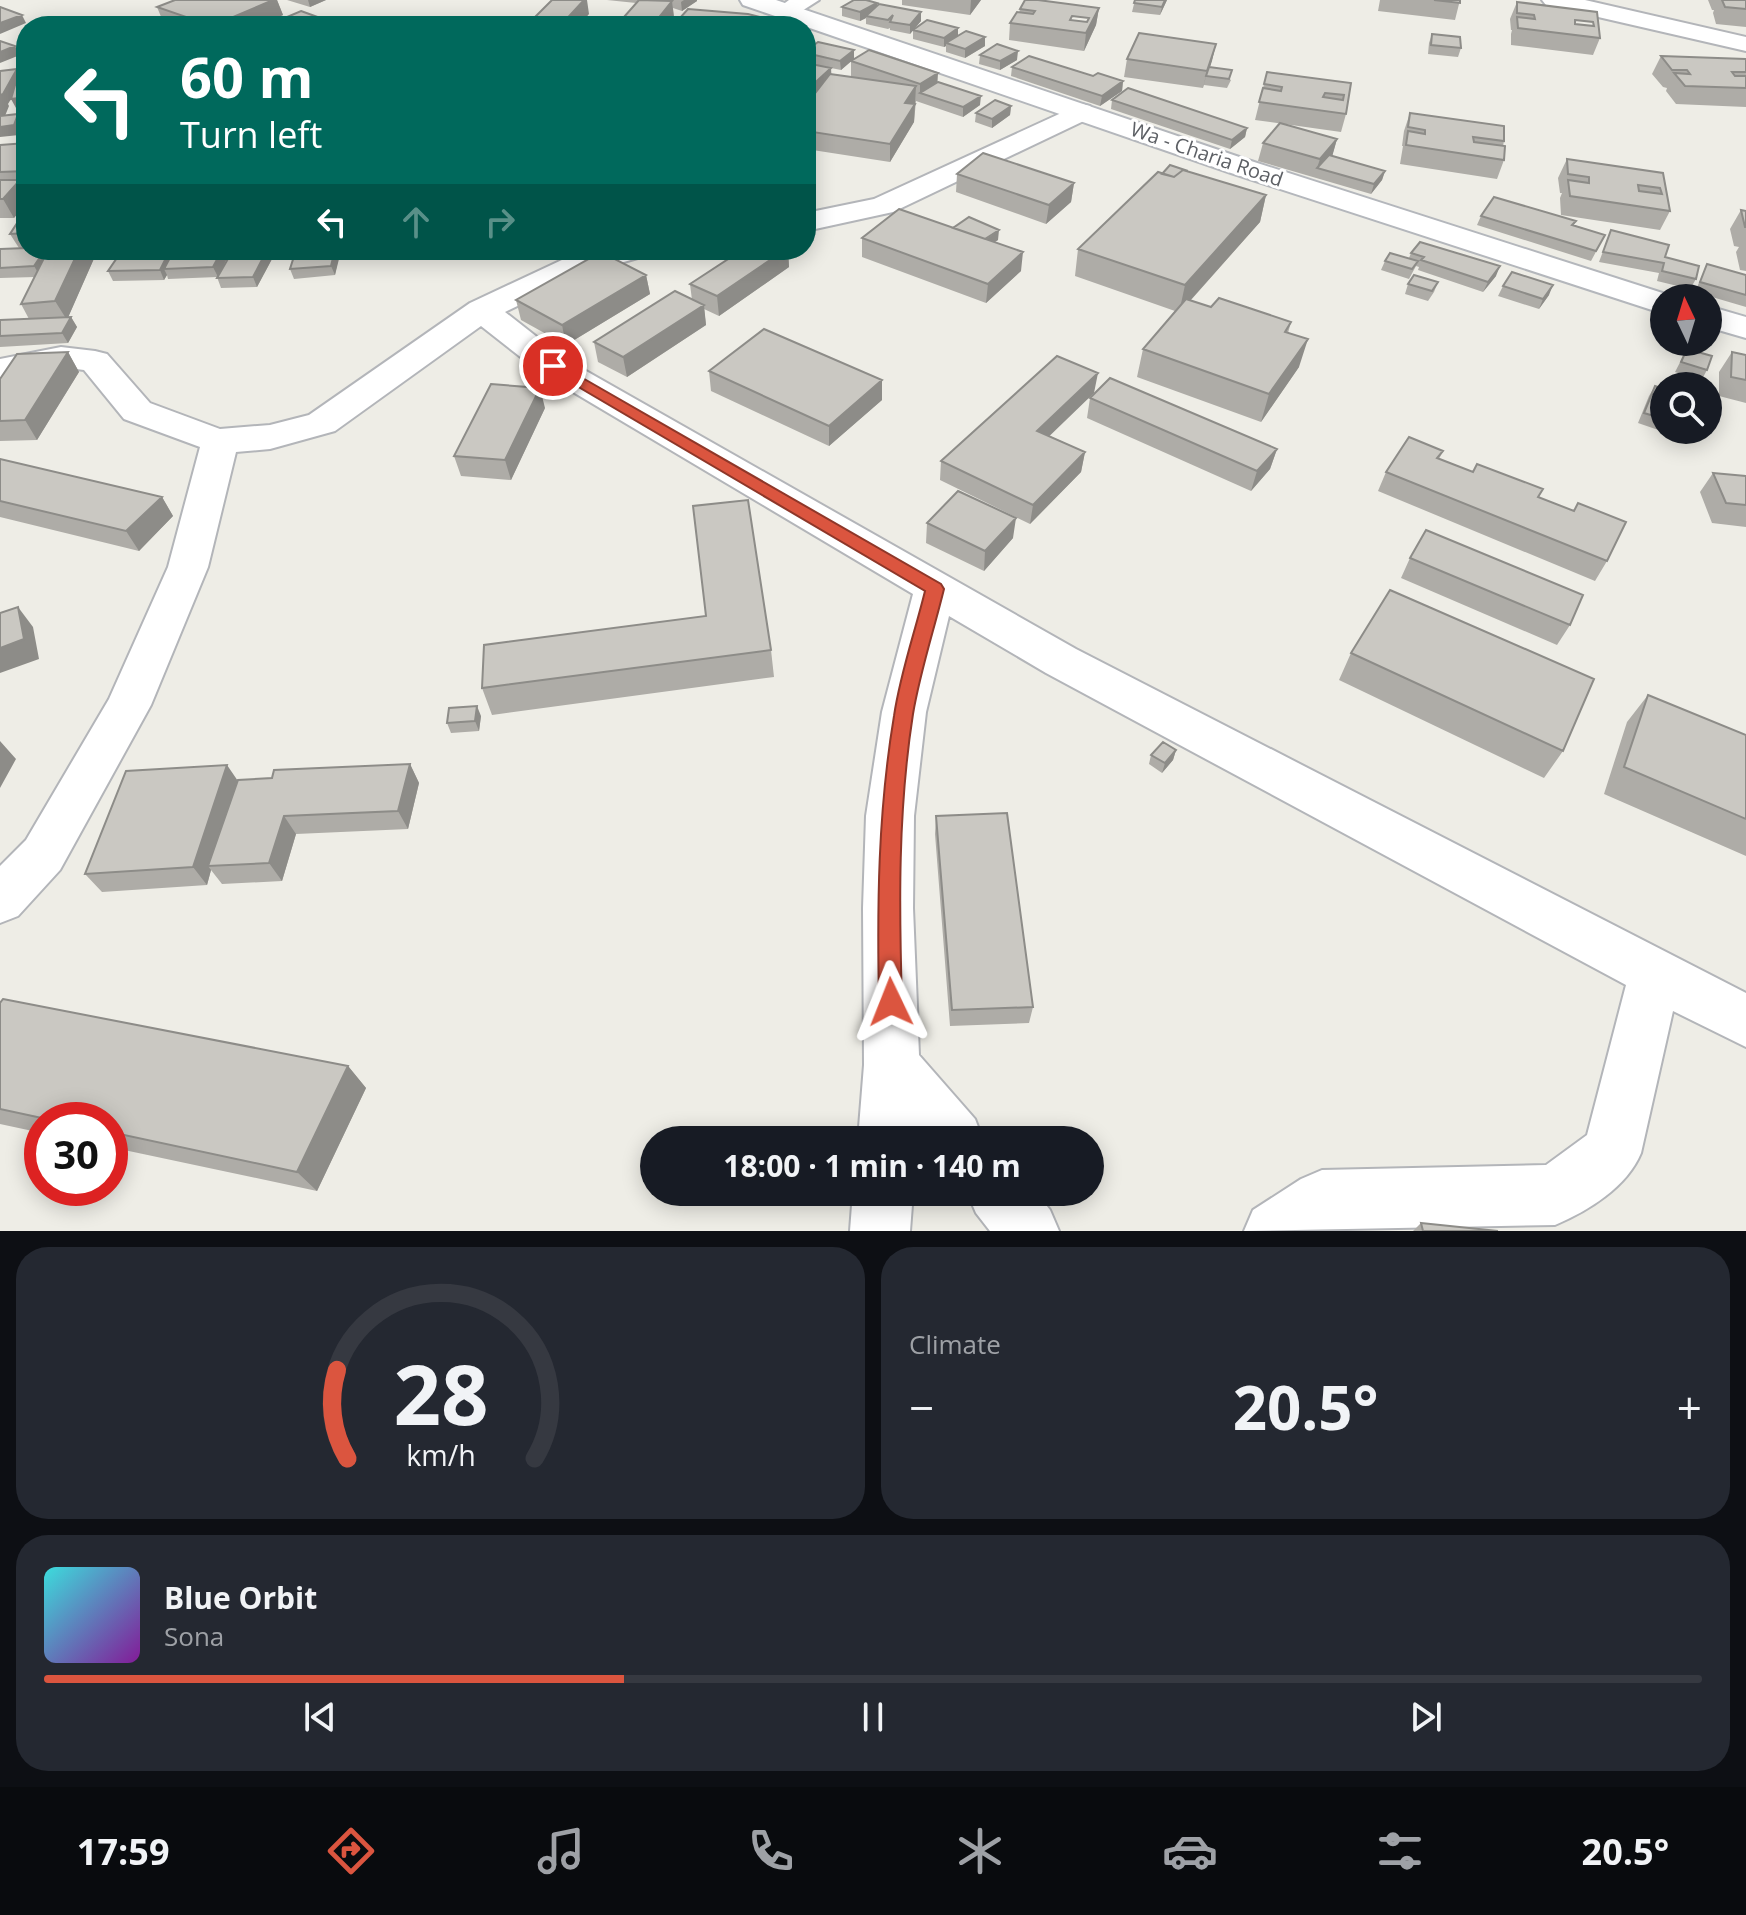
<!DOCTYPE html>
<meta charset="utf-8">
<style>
:root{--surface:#171b24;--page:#242831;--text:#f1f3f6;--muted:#9ea1a6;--line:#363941;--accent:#db553f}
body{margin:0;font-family:"Open Sans",sans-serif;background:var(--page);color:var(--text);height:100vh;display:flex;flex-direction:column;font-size:30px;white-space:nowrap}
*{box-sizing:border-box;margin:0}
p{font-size:26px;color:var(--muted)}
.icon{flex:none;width:44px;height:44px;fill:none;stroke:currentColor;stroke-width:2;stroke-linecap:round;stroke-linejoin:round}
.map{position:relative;height:1231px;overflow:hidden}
.side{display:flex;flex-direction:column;gap:16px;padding:16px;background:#0d0f14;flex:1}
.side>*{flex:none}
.guide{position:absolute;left:16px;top:16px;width:800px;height:244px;border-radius:32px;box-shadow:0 4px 20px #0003;background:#00695c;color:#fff;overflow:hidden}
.needle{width:52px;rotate:356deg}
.controls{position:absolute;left:1650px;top:284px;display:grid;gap:16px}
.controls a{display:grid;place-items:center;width:72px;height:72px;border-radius:50%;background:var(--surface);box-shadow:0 4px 20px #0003;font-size:40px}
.speed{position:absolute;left:24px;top:1102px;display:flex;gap:16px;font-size:40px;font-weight:700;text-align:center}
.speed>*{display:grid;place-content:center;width:104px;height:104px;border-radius:50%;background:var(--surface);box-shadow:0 4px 20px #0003;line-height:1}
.speed .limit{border:12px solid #d22;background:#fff;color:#111}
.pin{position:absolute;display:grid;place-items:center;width:68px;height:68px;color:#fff;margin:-34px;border:4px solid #fff;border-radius:50%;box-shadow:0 2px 8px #0007}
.me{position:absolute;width:88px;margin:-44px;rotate:358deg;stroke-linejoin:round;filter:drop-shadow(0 0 6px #0008)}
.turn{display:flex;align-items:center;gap:28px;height:168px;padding:0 32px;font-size:36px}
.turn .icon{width:104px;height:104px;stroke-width:2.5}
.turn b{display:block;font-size:56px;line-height:68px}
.lanes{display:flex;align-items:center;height:76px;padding:0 32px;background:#0003;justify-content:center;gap:40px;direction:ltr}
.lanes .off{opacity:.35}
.big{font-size:60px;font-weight:700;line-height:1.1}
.side .card{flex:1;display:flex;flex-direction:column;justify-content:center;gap:12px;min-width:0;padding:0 28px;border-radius:32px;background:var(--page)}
.side .dial{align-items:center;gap:0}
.dial svg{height:208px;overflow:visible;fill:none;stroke:var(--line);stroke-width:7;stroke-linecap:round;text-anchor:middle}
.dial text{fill:var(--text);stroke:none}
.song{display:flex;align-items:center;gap:24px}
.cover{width:96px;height:96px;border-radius:12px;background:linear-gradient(135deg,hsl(180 70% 55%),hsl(290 70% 35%))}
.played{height:8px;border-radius:4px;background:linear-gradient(90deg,var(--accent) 35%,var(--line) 35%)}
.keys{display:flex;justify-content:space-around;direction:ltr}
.heat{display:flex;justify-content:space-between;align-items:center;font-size:44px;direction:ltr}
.side .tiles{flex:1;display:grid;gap:16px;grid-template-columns:1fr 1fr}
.card:last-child{grid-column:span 2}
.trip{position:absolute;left:640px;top:1126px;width:464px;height:80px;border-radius:40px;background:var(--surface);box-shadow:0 4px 20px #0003;font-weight:700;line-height:80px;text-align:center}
.tabs{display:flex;height:128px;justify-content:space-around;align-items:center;background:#090b0e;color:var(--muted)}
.tabs .icon{width:56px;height:56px}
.tabs .current{color:var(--accent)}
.tabs b{font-size:36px;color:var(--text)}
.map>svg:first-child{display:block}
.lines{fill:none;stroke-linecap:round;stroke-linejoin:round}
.street-casing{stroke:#b3b5b9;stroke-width:4}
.secondary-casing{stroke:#b4b7bc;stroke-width:4}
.street{fill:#fff;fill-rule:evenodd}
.secondary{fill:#fff;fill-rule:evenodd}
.wall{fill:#aeaca7;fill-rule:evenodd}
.shaded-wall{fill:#8d8c88}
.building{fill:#cac8c2;stroke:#8d8c88;stroke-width:2;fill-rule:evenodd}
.route{fill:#db553f;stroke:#8e3729;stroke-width:2}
.labels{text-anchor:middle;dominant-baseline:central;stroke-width:6;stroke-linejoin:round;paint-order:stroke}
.far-street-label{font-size:20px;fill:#5d6065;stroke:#fff}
</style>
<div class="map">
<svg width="1746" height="1231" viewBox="0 0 1746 1231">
<rect width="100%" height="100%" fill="#eeede6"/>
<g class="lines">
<g class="street-casing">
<path id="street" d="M789 0H819L794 16H778L774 11Z
M1542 0H1585L1746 37V51L1546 5Z
M1081 104 1090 106 1094 112 1090 118 893 212 806 231V213L874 199Z
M596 250H645L641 257 586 273 505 312 565 359 1076 649 1746 993V1047L1673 1011 1641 1153C1627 1187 1588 1211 1555 1225L1244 1231 1253 1210 1301 1179 1322 1170 1546 1165 1587 1135 1626 985 1046 673 949 616 926 712 914 816 913 908 919 1055 975 1119 983 1140H858L864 1065 863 908 866 816 882 712 913 594 541 373 481 326 335 431 270 449 236 452 208 567 151 705 60 870 18 916 0 923V866L26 840 109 699 168 567 200 447 124 419 84 370 61 367 0 381V359L61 347 95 351 107 354 150 403 220 429 270 425 309 415 470 303 564 259Z
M853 1192H913L910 1231H850Z
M967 1192H1036L1050 1210 1059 1231H990L976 1213Z"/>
</g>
<g class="secondary-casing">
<path id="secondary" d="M740 0H776L1251 161 1678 298H1664V313L1652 310 1231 173 743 5Z
M1708 306 1746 317V338L1708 327Z"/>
</g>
<use href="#street" class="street"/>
<use href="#secondary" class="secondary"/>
</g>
<path class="wall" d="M175 0H277L283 15 258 26H170L164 24 157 7Z
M287 0H326L310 7Z
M607 0H697V1L682 11 673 8 674 18 668 26H616L636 3Z
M902 0H981L970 15 902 5Z
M1135 0H1167L1160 15 1132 12Z
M1380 0H1460L1455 20 1378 11Z
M1708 0H1746V27L1716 24 1713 13 1714 10H1712Z
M1517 2 1597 12 1600 38 1593 55 1511 45V34L1512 30H1511L1510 19ZM1575 20 1593 22 1594 26 1575 24Z
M877 3V6L921 21 910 34 890 30V28L888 29 866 24V18L860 21 842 16V7Z
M1099 8 1096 25 1084 51 1009 40 1010 23 1019 13 1020 9ZM1072 16 1089 18 1087 22 1070 20Z
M679 19 795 26H680Z
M280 20 337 26H282Z
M958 28V36L985 46 965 58 946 52V46L944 47 913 39V30Z
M811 30V47L854 50V59L938 82 980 105 963 117 916 101 914 122 890 162 806 149V51ZM851 61V77L831 74V68L841 70Z
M1432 34 1461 48 1458 57 1428 54 1429 43Z
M1216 44 1210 67 1231 80 1227 88 1204 85 1203 88 1124 77 1127 59Z
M980 55 1017 60 1000 70 979 64Z
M1661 56 1746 59V107L1676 104 1666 91 1667 88 1663 87 1652 74Z
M1012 67 1093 76 1123 81 1122 91 1100 106 1011 76Z
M1267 72 1351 83 1346 114 1341 132 1255 120Z
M1112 100 1247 128 1245 137 1230 149 1111 109Z
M1011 106 1010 115 992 128 975 122 976 113Z
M1410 113 1504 141 1503 146 1504 160 1497 179 1400 164 1403 146H1402L1404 131Z
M1337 139 1332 156 1385 171 1382 180 1371 194 1258 161 1263 143Z
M26 143V190L14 218H0V145Z
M1567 159 1663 173 1670 211 1660 230 1561 215 1560 198 1562 193H1560L1558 178Z
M957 174 1074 183 1071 202 1046 224 956 192Z
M1266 195 1260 222 1191 300 1211 307 1291 322 1288 333 1299 367 1261 422 1137 377 1143 349 1175 311 1075 276 1078 249Z
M1741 210 1746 211V271L1740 270 1736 252 1739 247 1734 246 1730 229Z
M26 214V250H95L96 254 68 317H71L77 327 68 343 0 347V320L29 319 21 304 35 277 0 278V249L19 248 10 234Z
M1481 216 1576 221 1574 225 1605 235 1591 261 1477 225Z
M953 228 998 240 994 242 1021 271 986 303 862 257V238Z
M1611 230 1696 279 1690 289 1657 281 1659 273 1599 262Z
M170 250 172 254 174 250H281H268L272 259 257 287 221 288 217 277 168 279 167 275 164 280 113 281 108 271ZM224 251H232L222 269 227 258Z
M296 250H340L335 275 294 279 290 269Z
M742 250H788L789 267 719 316 704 309 706 325 627 377 598 362 594 342 692 300 690 284Z
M1411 253 1496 276 1483 292 1418 270 1419 267 1416 266 1409 279 1381 270 1385 261 1409 258Z
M1707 264 1746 275V307L1695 292Z
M646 275 650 294 566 345 521 320 516 300Z
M1438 282 1434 292 1428 301 1405 294 1408 284Z
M1503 286 1549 295 1539 309 1498 296Z
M1687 349 1707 370 1701 381 1675 372Z
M68 352 79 372 37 440 0 441V379Z
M1732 352 1746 355V403L1719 396V372Z
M709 371 882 380V400L829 446 711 391Z
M1655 386 1664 389V430H1673L1670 434 1638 423 1649 396Z
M1090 398 1277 449 1270 469 1251 491 1087 418Z
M545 408 511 480 461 476 454 456Z
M1050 436 1085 452 1081 472 1030 524 940 480 941 461Z
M1443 451 1439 459 1539 497 1607 561 1595 581 1378 491 1386 472Z
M0 459 162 497 173 516 139 551 0 517Z
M1713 473 1746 476V527L1712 523 1700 492Z
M927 523 1013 538 984 571 926 543Z
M1410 558 1570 625 1557 645 1401 578Z
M706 616 771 650 774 677 492 715 482 688Z
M1351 653 1563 751 1544 778 1339 680Z
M1648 695 1746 735V856L1604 794 1627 722Z
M481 716 479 731 451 733 447 723Z
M1176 750 1173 760 1162 773 1149 764 1151 755Z
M410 764 419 783 408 829 296 834 282 881 222 884 211 870 207 885 102 892 85 874 237 781Z
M936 816 1033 1007 1029 1023 950 1026 935 834Z
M0 1003 348 1066 366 1088 317 1191 110 1147V1120H42V1133L0 1124Z
M1421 1223 1498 1231H1413Z"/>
<path class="shaded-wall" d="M273 0H277L283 15 258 26H212Z
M308 0H326L310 7Z
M584 0H587L589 14 579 26H560Z
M684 0H697V1L682 11 681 2Z
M971 0H981L970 15Z
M1165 0H1167L1160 15 1162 7Z
M672 1 674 18 668 26H652Z
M877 3V12L866 16V18L860 21V12Z
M1099 8 1096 25 1084 51 1086 33Z
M921 12V21L910 34V25Z
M22 15 26 23 0 34V23Z
M958 28V37L946 43V46L944 47V38Z
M811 30V47L806 51V33Z
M985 37V46L965 58V49Z
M1216 44 1212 61 1207 76H1206L1203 88 1207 71Z
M15 46 20 55 0 63V52Z
M854 50V59L841 70 840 61Z
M1018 51 1017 60 1000 70V61Z
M831 68 832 85 806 109V91Z
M17 69 22 78 11 99 26 97V107L16 108 11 99 8 104 9 106 1 126 0 123V95Z
M938 73 937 91 920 93V84Z
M1123 81 1122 91 1100 106 1102 96Z
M916 86 914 122 890 162V144L905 103Z
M981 96 980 105 963 117V107Z
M1011 106 1010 115 992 128V119Z
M18 114 23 123 19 135 0 137V127Z
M1247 128 1245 137 1230 149 1232 140Z
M1337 139 1332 157 1317 168 1320 159Z
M1385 171 1382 180 1371 194 1374 184Z
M20 180 26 191V204L14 218 3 199Z
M1074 183 1071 202 1046 224 1049 205Z
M1266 195 1260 222 1179 313 1185 285Z
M999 230 998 240 981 251 982 242Z
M45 250H49L40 276 34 266Z
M79 250H95L96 254 67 320 55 301Z
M170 250 175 260 164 269 167 275 164 280 160 270Z
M222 250H224L227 258 218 277 213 267Z
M267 250 272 259 257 287 253 277Z
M335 250H340L341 251 335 275 331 266Z
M785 250H788L789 267 719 316 717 296Z
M1023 252 1021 271 986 303 988 284Z
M1500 266 1496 276 1483 292 1488 282Z
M646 275 650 294 566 345 562 325Z
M1553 285 1549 295 1539 309 1543 299Z
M704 305 706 325 627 377 623 357Z
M71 317 77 327 68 343 62 333Z
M1308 339 1299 367 1261 422 1269 394Z
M68 352 79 372 37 440 25 420Z
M1098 373 1094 393 1035 450 1037 431Z
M882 380V400L829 446V426Z
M540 388 545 408 511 480 505 460Z
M1277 449 1270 469 1251 491 1257 471Z
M1085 452 1081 472 1030 524 1033 505Z
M162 497 173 516 139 551 126 531Z
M1016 518 1013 538 984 571 985 551Z
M18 607 33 627 39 659 0 673V648Z
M477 706 481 716 479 731 475 721Z
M0 741 16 759 0 788Z
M1176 750 1173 760 1162 773 1165 763Z
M410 764 419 783 408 829 398 811Z
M227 765 240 784 208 866 211 870 207 885 193 867Z
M284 816 296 834 282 881 269 863Z
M348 1066 366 1088 317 1191 297 1172Z"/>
<path class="building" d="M175 0H273L212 26 157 7Z
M552 0H584L560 26H562H526Z
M639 0 672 1 652 26H616Z
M854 0H866L877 3 860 12 842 7Z
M1025 0H1038L1099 8 1086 33 1010 23 1017 12 1033 14 1035 11 1020 9ZM1072 16 1089 18 1087 22 1070 20Z
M1135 0H1165L1162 7 1134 3Z
M1434 0H1460V3Z
M1722 0H1746V9L1725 7Z
M1517 2 1597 12 1600 38 1518 28 1517 17 1535 19 1534 15 1517 13ZM1575 20 1593 22 1594 26 1575 24Z
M879 4 921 12 910 25 890 22 893 15 888 20 866 16Z
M0 7 22 15 0 23Z
M688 9 748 14 795 26H736L679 19Z
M301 11 337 24 332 26H296L280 20Z
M927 20 958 28 944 38 913 30Z
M966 31 985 37 965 49 946 43Z
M1139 33 1216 44 1207 71 1127 59Z
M1432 34 1460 37 1461 48 1431 45Z
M0 41 15 46 0 52Z
M818 42 854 50 840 61 806 53V51Z
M997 44 1018 51 1000 61 980 55Z
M869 50 938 73 920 84 851 61Z
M1029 56 1093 76 1098 73 1123 81 1102 96 1012 67Z
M1661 56 1746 59V72H1732L1735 76H1746V88L1685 86 1674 73 1690 74 1687 70H1672Z
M806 63 831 68 806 91Z
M1209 67 1232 70 1229 79 1206 76Z
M17 69 3 94 0 95V71Z
M1267 72 1351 83 1346 114 1259 102 1263 88 1281 91 1282 87 1264 84ZM1325 93 1344 95 1343 100 1323 97Z
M830 74 916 86 905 103 915 104 890 144 806 131V105Z
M938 82 981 96 963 107 920 93Z
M26 84V97L11 99 15 85Z
M1128 88 1247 128 1232 140 1112 100Z
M995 100 1011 106 992 119 976 113Z
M1410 113 1504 126V141L1473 137 1474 142 1505 146 1504 160 1406 145 1408 131 1425 134V130L1408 127Z
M18 114 14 125 0 127V116Z
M1280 123 1337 139 1320 159 1263 143Z
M26 143V171L0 172V145Z
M983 153 1074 183 1049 205 957 174Z
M1329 155 1385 171 1374 184 1317 168Z
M1567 159 1663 173 1670 211 1570 196 1568 180 1589 183V177L1568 174ZM1638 185 1660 188 1662 194 1639 191Z
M1170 165 1188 171 1183 170 1174 177 1162 174Z
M1183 170 1266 195 1185 285 1078 249 1158 172 1174 177Z
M0 180H20L3 199H0Z
M1494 197 1576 221 1572 225 1605 235 1596 251 1481 216Z
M899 209 1023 252 988 284 862 238Z
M1741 210 1746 211V227H1745Z
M23 214H26V233L10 234Z
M969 217 999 230 985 239 953 228Z
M1611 230 1669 245 1665 257 1699 266 1696 279 1662 271 1664 263 1603 252Z
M1420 242 1500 266 1488 282 1421 260 1424 257 1411 253Z
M26 248V250H45L34 266 0 268V249Z
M48 250H79L55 301 21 304Z
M170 250 160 270 108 271 121 252Z
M174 250H222L213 267 164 269Z
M233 250H267L253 277 217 278Z
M296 250H335L331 266 290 269Z
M742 250H785L717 296 690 284Z
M601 252 646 275 562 325 516 300Z
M1390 253 1418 261 1412 269 1385 261Z
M1707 264 1746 275V295L1700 282Z
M1512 272 1553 285 1543 299 1503 286Z
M1414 275 1438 282 1432 291 1408 284Z
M675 291 704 305 623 357 594 342Z
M1219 298 1291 322 1285 332 1308 339 1269 394 1143 349 1186 299 1211 307Z
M71 317 62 333 0 336V320Z
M764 329 882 380 829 426 709 371Z
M1687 349 1712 356 1707 370 1681 362Z
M68 352 25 420 0 421V379L17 354Z
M1732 352 1746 355V380L1731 377Z
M1057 356 1098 373 1037 431 1085 452 1033 505 941 461Z
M1110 378 1277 449 1257 471 1090 398Z
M491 384 540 388 505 460 454 456Z
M1655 386 1664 389V419L1644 413Z
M1409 437 1443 451 1437 458 1473 472 1477 464 1543 489 1538 497 1574 511 1578 503 1626 522 1607 561 1386 472Z
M0 459 162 497 126 531 0 501Z
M1713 473 1746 476V505L1726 503Z
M958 491 1016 518 985 551 927 523Z
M748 500 771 650 482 688 484 645 706 616 693 506Z
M1426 530 1583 595 1570 625 1410 558Z
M1390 590 1594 679 1563 751 1351 653Z
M18 607 24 639 0 648V613Z
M1648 695 1746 735V819L1624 767Z
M477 706 475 721 447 723 449 708Z
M1163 742 1176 750 1165 763 1151 755Z
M410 764 398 811 284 816 269 863 208 866 238 780 272 778 274 770Z
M227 765 193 867 85 874 126 771Z
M1007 813 1033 1007 952 1010 936 816Z
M3 999 348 1066 297 1172 110 1132V1120H51L0 1109V1003Z
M1421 1223 1498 1231H1423Z"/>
<path class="route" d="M553 361 941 584 944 589C934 630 920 672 913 714 898 810 899 905 902 1002L899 1010 891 1013 882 1010 879 1002C877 905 878 812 894 716 900 674 915 632 925 591L548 369 546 366Z"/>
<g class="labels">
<g class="far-street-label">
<text transform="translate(1207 154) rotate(19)">Wa - Charia Road</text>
</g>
</g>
</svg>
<div class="controls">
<a><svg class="needle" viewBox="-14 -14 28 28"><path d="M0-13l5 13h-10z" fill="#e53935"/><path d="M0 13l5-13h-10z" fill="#9ea1a6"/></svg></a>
<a><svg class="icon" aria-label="search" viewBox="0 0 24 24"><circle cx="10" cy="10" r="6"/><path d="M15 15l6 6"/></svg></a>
</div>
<div class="speed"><div class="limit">30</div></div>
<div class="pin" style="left:553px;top:366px;background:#d93025"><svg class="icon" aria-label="arrive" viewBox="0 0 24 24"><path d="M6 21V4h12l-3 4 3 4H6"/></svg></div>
<svg class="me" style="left:891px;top:1002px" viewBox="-20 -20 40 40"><path d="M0-17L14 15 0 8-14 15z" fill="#db553f" stroke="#fff" stroke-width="4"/></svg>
<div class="trip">18:00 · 1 min · 140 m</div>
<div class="guide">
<div class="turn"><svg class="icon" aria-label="left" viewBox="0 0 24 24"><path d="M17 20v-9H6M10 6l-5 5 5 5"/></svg><div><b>60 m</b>Turn left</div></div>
<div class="lanes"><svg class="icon" aria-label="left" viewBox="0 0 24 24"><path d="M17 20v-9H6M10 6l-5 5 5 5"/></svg><svg class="icon off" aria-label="ahead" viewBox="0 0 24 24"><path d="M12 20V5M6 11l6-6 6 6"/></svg><svg class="icon off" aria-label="right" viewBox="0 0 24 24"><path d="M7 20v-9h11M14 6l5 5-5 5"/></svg></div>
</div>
</div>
<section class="side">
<div class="tiles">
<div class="card dial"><svg viewBox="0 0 100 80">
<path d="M14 69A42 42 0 1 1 86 69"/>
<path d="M14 69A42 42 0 0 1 10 35" stroke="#db553f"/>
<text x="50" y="56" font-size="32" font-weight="700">28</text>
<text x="50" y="72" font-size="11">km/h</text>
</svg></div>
<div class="card"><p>Climate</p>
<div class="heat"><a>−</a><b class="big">20.5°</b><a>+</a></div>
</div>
<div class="card">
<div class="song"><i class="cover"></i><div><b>Blue Orbit</b><p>Sona</p></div></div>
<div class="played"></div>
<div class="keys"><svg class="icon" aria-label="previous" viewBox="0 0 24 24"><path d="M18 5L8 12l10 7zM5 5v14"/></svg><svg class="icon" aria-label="pause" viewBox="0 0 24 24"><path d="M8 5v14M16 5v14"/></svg><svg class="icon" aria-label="next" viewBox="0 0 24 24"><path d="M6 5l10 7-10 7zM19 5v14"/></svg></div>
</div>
</div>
</section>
<nav class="tabs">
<b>17:59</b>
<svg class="icon current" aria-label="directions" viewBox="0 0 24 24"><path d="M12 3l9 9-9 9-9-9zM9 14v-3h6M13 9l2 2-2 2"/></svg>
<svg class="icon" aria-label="music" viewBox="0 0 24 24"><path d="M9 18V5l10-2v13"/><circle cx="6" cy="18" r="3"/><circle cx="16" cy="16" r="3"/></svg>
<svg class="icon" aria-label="phone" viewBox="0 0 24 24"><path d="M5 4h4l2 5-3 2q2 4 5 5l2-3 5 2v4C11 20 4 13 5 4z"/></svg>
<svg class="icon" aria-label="climate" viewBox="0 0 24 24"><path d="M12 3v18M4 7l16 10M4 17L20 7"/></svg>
<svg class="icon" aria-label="car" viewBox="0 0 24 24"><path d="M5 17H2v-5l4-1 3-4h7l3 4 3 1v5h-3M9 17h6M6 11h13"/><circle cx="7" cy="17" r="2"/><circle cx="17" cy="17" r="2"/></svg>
<svg class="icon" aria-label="filters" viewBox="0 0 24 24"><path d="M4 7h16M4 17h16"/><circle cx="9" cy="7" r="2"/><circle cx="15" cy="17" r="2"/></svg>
<b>20.5°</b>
</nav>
